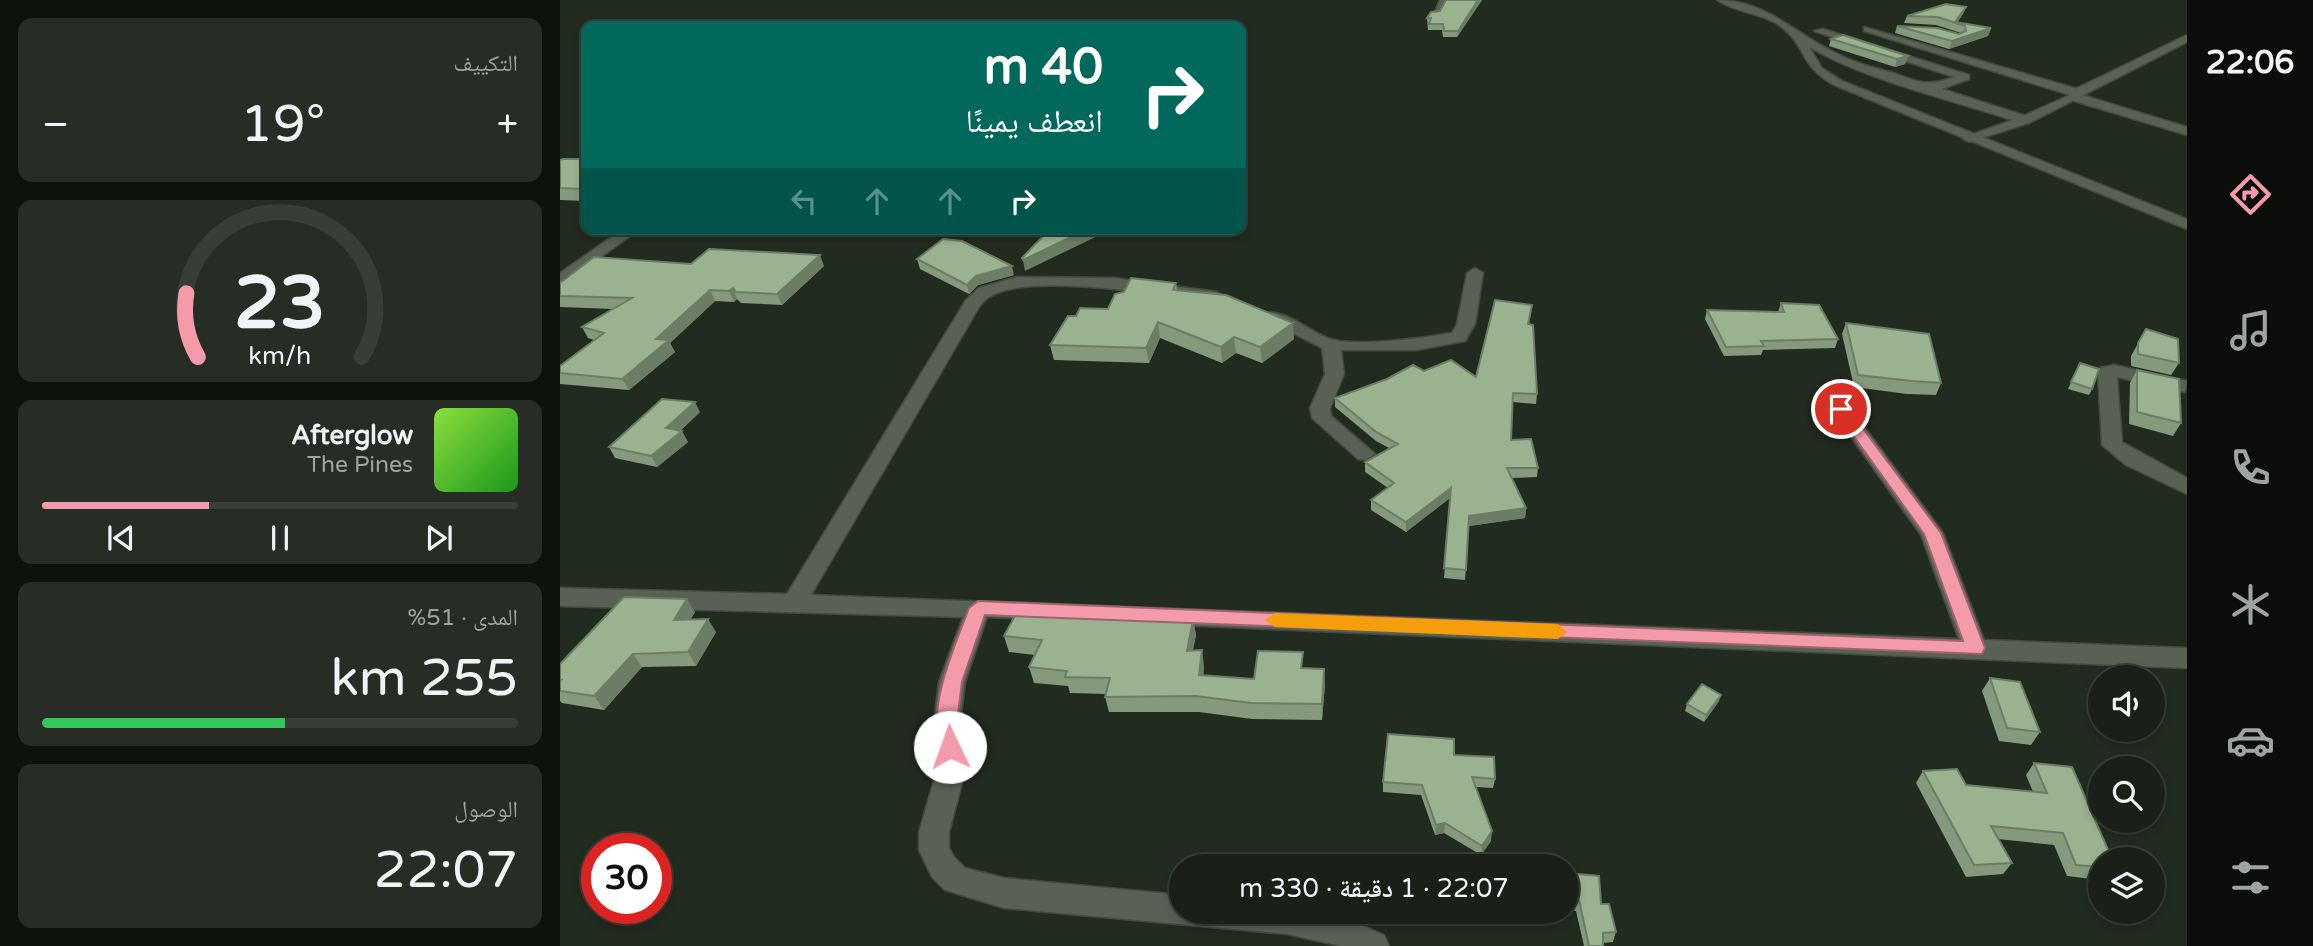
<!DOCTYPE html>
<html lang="ar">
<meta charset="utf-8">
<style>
:root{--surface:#1a2017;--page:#272d24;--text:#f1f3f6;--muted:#9fa3a1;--line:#383e36;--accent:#f39aab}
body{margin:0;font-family:"Varela Round","Noto Naskh Arabic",sans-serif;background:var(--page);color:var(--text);direction:rtl;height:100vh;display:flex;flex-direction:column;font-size:26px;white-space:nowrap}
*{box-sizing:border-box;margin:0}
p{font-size:23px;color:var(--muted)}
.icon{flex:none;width:38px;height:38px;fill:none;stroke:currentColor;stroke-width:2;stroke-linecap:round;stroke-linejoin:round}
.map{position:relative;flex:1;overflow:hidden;direction:ltr}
.sheet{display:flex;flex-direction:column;gap:18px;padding:18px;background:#0e120d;width:560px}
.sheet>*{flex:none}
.top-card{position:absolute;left:21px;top:21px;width:665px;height:214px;border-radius:14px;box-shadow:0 4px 10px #0003,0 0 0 2px var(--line);direction:rtl;background:#00695c;color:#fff;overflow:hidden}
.tools{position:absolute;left:1528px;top:665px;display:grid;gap:14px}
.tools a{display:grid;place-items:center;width:77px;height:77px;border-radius:50%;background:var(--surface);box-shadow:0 4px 10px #0003,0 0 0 2px var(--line);font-size:35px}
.speed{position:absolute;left:21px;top:833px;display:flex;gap:14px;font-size:35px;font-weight:700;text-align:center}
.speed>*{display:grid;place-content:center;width:91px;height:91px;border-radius:50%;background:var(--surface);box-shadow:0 4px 10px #0003,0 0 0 2px var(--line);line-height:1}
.speed .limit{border:10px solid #d22;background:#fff;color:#111}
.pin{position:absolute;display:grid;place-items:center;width:60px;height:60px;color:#fff;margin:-30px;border:4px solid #fff;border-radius:50%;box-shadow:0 2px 7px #0007}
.me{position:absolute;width:77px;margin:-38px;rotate:357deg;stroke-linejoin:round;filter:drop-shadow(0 0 5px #0008)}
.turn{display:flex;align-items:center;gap:24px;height:147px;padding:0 28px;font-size:32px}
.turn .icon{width:91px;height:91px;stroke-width:2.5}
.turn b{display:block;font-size:49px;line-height:60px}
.lanes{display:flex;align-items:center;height:66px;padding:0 28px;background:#0003;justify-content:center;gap:35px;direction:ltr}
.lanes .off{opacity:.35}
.big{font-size:52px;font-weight:600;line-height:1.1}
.sheet .widget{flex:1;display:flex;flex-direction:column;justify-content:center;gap:10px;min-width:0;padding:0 24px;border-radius:14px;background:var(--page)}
.sheet .dial{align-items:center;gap:0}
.dial svg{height:182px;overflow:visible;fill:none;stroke:var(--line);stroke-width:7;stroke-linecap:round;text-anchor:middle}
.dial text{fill:var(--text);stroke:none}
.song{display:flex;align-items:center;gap:21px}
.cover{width:84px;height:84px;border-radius:10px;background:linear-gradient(135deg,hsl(90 70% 55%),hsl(120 70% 35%))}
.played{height:7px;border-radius:4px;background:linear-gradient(90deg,var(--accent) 35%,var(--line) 35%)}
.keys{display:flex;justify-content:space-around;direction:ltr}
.heat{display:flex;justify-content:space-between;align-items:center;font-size:38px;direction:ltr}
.charge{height:10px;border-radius:5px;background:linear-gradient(90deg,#34c759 51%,var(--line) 0)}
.trip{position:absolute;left:609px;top:854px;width:410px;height:70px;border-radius:35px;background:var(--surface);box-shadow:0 4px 10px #0003,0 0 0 2px var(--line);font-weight:600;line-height:70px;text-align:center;direction:rtl}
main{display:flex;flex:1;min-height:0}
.dock{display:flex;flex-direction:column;width:126px;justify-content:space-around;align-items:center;background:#0a0d09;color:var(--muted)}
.dock .icon{width:49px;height:49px}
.dock .current{color:var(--accent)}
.dock b{font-size:32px;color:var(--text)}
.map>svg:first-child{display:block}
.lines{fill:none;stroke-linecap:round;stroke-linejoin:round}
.lane-casing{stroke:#42493e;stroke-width:3}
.street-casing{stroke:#42493e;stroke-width:3}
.secondary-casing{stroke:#42493e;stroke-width:3}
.lane{fill:#586154;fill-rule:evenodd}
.street{fill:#586154;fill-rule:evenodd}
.secondary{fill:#586154;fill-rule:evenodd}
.wall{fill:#85997c}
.shaded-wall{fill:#6c7d65}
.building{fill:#9bb290;stroke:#6c7d65;stroke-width:2}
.route{fill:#f39aab;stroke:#9e646f;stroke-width:2}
.slow{fill:#f59e0b}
</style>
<main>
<nav class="dock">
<b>22:06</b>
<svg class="icon current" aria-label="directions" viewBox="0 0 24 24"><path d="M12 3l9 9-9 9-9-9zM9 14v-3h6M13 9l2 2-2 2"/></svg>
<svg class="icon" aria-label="music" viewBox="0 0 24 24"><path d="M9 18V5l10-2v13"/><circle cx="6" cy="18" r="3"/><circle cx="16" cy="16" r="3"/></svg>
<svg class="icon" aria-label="phone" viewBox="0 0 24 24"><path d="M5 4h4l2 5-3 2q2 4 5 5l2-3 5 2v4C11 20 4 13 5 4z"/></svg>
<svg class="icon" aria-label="climate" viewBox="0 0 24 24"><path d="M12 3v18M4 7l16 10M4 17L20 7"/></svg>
<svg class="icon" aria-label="car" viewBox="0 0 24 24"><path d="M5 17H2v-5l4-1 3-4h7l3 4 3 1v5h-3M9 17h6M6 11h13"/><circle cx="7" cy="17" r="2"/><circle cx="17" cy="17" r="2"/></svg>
<svg class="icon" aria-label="filters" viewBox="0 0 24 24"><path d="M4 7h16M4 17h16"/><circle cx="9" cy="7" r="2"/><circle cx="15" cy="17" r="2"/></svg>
</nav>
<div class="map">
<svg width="1627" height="946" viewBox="0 0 1627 946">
<rect width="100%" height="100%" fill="#222b1f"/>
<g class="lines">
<g class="lane-casing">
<path id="lane" d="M880 0H886L877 16H873Z"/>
</g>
<g class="street-casing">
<path id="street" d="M1157 0C1208 0 1238 37 1282 56 1298 64 1316 68 1333 73 1359 82 1367 87 1394 77L1254 31 1263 29 1409 75V79L1382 89 1469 117V123H1461C1393 100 1310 82 1249 47L1262 68 1282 81 1627 219V229L1274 85C1240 66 1247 48 1223 28 1204 13 1176 13 1157 0Z
M1304 27 1521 90 1522 95 1627 127V135L1511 100 1510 95 1304 31Z
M63 229H80L0 286V273Z
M915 268 923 273 915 324 905 341 856 350H781L784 374 770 408 771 416 815 454 805 460 798 459 752 418 750 408 765 374 762 348 701 317 704 313C727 308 752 335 774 340 802 346 864 338 892 333L897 324 907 273Z
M457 277 554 278 657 292 665 297 657 302C609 296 470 272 431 296 427 298 422 303 419 307L251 595 1399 639 1361 535 1271 409 1281 403 1288 405 1383 533 1424 640 1627 648V668L427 617 405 682 400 722 407 764 389 832V848L394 857 405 868 444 878 621 895V912H772L824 935 829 946H781L727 934 444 908 385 890 372 877 359 850V832L379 764 374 722 379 682 403 617 0 606V588L227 594 406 300 419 288Z
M1554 365 1627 381 1625 392 1557 377 1562 442 1627 478V494L1566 465 1542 445 1538 372 1540 368Z"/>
</g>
<g class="secondary-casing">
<path id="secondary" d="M1627 35V42L1469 123 1409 142 1402 138 1461 117 1510 95 1513 90Z"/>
</g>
<use href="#lane" class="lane"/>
<use href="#street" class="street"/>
<use href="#secondary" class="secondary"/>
</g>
<path class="wall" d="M886 0H922L897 37H883L882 30H868L867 18 880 11Z
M1406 7 1403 14 1397 22 1431 28 1428 36 1389 49 1335 33 1337 26 1399 34 1401 33 1376 25 1344 23 1347 16Z
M1271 39 1348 56 1345 64 1335 67 1269 46Z
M26 159V201L0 200V160Z
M357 259 454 275 418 285 409 294 360 269Z
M131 264 264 266 222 305 181 303 177 299 174 302 155 301 110 343 115 352 69 390 0 384V366L34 340 28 338 22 327 54 309 0 307V283Z
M616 283 617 290 734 339 702 363 676 353 662 363 600 338 589 363 494 360 490 345 516 316 548 309Z
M1221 303 1278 339 1275 348 1203 350 1201 355 1164 356 1145 319 1147 310 1218 312Z
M972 305 969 324 977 394 976 404 953 402 951 440 978 468 977 477 951 478 966 508 965 518 909 526 905 580 884 578 890 498 846 532 811 510V500L828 488 805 472V462L829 448 816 441 775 407V398L864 371 916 377Z
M1286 323 1381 383 1376 395 1347 394 1294 387 1282 334Z
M1586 329 1619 363 1611 375 1571 366V356Z
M1520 363 1532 389 1529 395 1508 389Z
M1577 370 1621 423 1613 436 1569 424 1570 383Z
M140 412 120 431 128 442 97 467 55 458 49 447Z
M135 612 130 620 156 632 136 666 82 667 44 710 2 703 0 701V664Z
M633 620 636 635 633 650 644 666 643 676 694 679 744 669 765 684 762 720 692 719 639 712H549L545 697 546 694 510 693 508 686 474 683 469 667 475 655 449 652 444 636Z
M1430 678 1480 732 1471 745 1439 741 1422 691Z
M1159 701 1144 722 1125 711 1127 704Z
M894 755 935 779 933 788 916 787 931 841 921 855 884 833 875 835 861 795 823 792V782Z
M1474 763 1540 859V880L1507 876 1494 845 1438 839 1452 863 1443 874 1406 877 1356 783 1363 771 1406 785 1473 792 1466 775Z
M1006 873 1041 904 1056 932 1053 942 1043 943V946H1024L1016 911 1006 910Z"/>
<path class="shaded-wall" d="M918 0H922L897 37 898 31Z
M1406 7 1403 14 1397 23 1394 22Z
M1431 28 1428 36 1389 49 1392 41Z
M1348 56 1345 64 1335 67 1337 59Z
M528 229H552L465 271 463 260Z
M260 255 264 266 222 305 217 294Z
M452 266 454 275 418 285 409 294 407 285 416 276Z
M173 288 177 299 174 302 169 291Z
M150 290 155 301 110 343 115 352 69 390 62 379 96 339Z
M598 322 600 338 589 363 586 348Z
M733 323 734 339 702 363 700 347Z
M674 337 676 353 662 363 661 347Z
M135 402 140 412 112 438 106 428Z
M122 431 128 442 97 467 91 456Z
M891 488 890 498 846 532V522Z
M966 508 965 518 909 526V516Z
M127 599 135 612 122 633 114 620Z
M148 619 156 632 136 666 128 652Z
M633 620 636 635 629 666 627 651Z
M642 650 644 666 642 691 639 675Z
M73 654 82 667 44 710 34 696Z
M764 669 765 684 762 720V704Z
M1161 695 1159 701 1144 722 1146 715Z
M885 823 884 833 875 835 876 825Z
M932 831 931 841 921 855 922 846Z"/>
<path class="building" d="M886 0H918L898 31H884L883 24H869L871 18H867L871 12 880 11Z
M1386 4 1406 7 1395 22 1431 28 1392 41 1337 26 1377 28 1399 34 1406 31 1405 26 1378 17 1347 16Z
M1283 35 1348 56 1337 59 1271 39Z
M3 159H26V189L0 188V160Z
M490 229H528L463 260 462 258Z
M383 239 402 241 452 266 416 276 407 285 357 259Z
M149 249 260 255 217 294 176 292 173 288 169 291 150 290 96 339 109 340 62 379 0 373V366L44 333 22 327 72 298 0 296V283L34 257 131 264Z
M571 278 616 283 613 290 666 295 733 323 700 347 674 337 661 347 598 322 586 348 490 345 508 316H516L520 308 548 309 555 294 564 292Z
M935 300 972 305 968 324 973 325 977 394 953 393 951 440 971 439 978 468H947L966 508 909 516 906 570 884 568 891 488 846 522 811 500 834 483 805 462 838 444 816 432 775 398 827 379 853 365 864 371 891 360 916 377Z
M1221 303 1259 305 1278 339 1201 341 1204 346 1166 347 1147 310 1224 312Z
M1286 323 1369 334 1381 383 1352 381 1298 375Z
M1586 329 1618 339 1619 363 1578 354V343Z
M1520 363 1539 369 1532 389 1511 382Z
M1577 370 1619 379 1621 423 1577 412Z
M102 399 135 402 106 428 122 431 91 456 49 447Z
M64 597 127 599 114 620 148 619 128 652 73 654 34 696 0 691V681L1 680H0V664Z
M458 610 530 618 633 620 627 651 642 650 639 675 694 679 698 651 743 652 741 668 764 669 762 704 691 703 636 696 545 697 550 678 505 677 507 671 469 667 482 640 444 636Z
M1430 678 1460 682 1480 732 1447 728Z
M1142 684 1161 695 1146 715 1127 704Z
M828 734 894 739V755L934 757 935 779 912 777 932 831 922 846 885 823 876 825 862 785 823 782Z
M1474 763 1512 767 1552 859H1540V867L1516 865 1503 833 1431 826 1452 863 1414 865 1363 771 1397 769 1406 785 1487 793Z
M1006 873 1039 876 1041 904H1049L1056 932 1043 933V946H1029L1019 900 1006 899Z"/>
<path class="route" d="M1281 405 1286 406 1381 533 1425 648 1422 654 425 615 402 682 397 722 401 747 397 753 390 755 383 753C363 714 395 646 409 608L418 601 1403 641 1364 534 1274 409Z"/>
<path class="slow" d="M715 613 998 624 1007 632 998 639 715 627 705 620Z"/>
</svg>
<div class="tools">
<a><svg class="icon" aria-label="sound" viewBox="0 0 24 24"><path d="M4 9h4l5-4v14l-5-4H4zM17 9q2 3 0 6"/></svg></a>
<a><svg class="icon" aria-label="search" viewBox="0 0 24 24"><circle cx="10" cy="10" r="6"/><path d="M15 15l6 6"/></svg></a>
<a><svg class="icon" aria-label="layers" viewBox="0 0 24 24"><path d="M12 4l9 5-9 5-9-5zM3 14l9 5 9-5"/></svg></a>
</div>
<div class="speed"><div class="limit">30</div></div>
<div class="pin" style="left:1281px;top:409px;background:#d93025"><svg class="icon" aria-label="arrive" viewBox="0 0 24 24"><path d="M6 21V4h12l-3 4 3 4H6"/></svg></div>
<svg class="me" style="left:390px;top:747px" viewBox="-20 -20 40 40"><circle r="19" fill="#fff"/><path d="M0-13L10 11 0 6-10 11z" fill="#f39aab"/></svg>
<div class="trip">22:07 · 1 دقيقة · 330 m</div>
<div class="top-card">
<div class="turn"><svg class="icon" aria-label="right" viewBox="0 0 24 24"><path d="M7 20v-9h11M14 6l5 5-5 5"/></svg><div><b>40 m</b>انعطف يمينًا</div></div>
<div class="lanes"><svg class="icon off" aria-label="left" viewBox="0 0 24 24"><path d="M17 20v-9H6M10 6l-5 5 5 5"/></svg><svg class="icon off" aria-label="ahead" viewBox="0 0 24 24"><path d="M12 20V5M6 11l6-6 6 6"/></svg><svg class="icon off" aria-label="ahead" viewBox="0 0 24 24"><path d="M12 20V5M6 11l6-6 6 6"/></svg><svg class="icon" aria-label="right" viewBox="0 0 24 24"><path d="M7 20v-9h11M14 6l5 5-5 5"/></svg></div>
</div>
</div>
<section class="sheet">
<div class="widget"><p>التكييف</p>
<div class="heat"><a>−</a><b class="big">19°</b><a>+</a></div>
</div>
<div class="widget dial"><svg viewBox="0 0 100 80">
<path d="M14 69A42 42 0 1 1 86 69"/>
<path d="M14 69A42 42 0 0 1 9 41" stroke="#f39aab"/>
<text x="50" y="56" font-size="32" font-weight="700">23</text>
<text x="50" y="72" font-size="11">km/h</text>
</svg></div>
<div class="widget">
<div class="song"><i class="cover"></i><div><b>Afterglow</b><p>The Pines</p></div></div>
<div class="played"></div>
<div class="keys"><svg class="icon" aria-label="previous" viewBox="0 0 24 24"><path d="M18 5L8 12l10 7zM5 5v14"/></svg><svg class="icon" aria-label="pause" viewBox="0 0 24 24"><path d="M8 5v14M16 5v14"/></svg><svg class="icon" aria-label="next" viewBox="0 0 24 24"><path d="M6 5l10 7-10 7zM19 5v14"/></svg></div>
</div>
<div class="widget"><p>المدى · 51%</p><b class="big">255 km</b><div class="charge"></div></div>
<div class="widget"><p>الوصول</p><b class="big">22:07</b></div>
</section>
</main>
